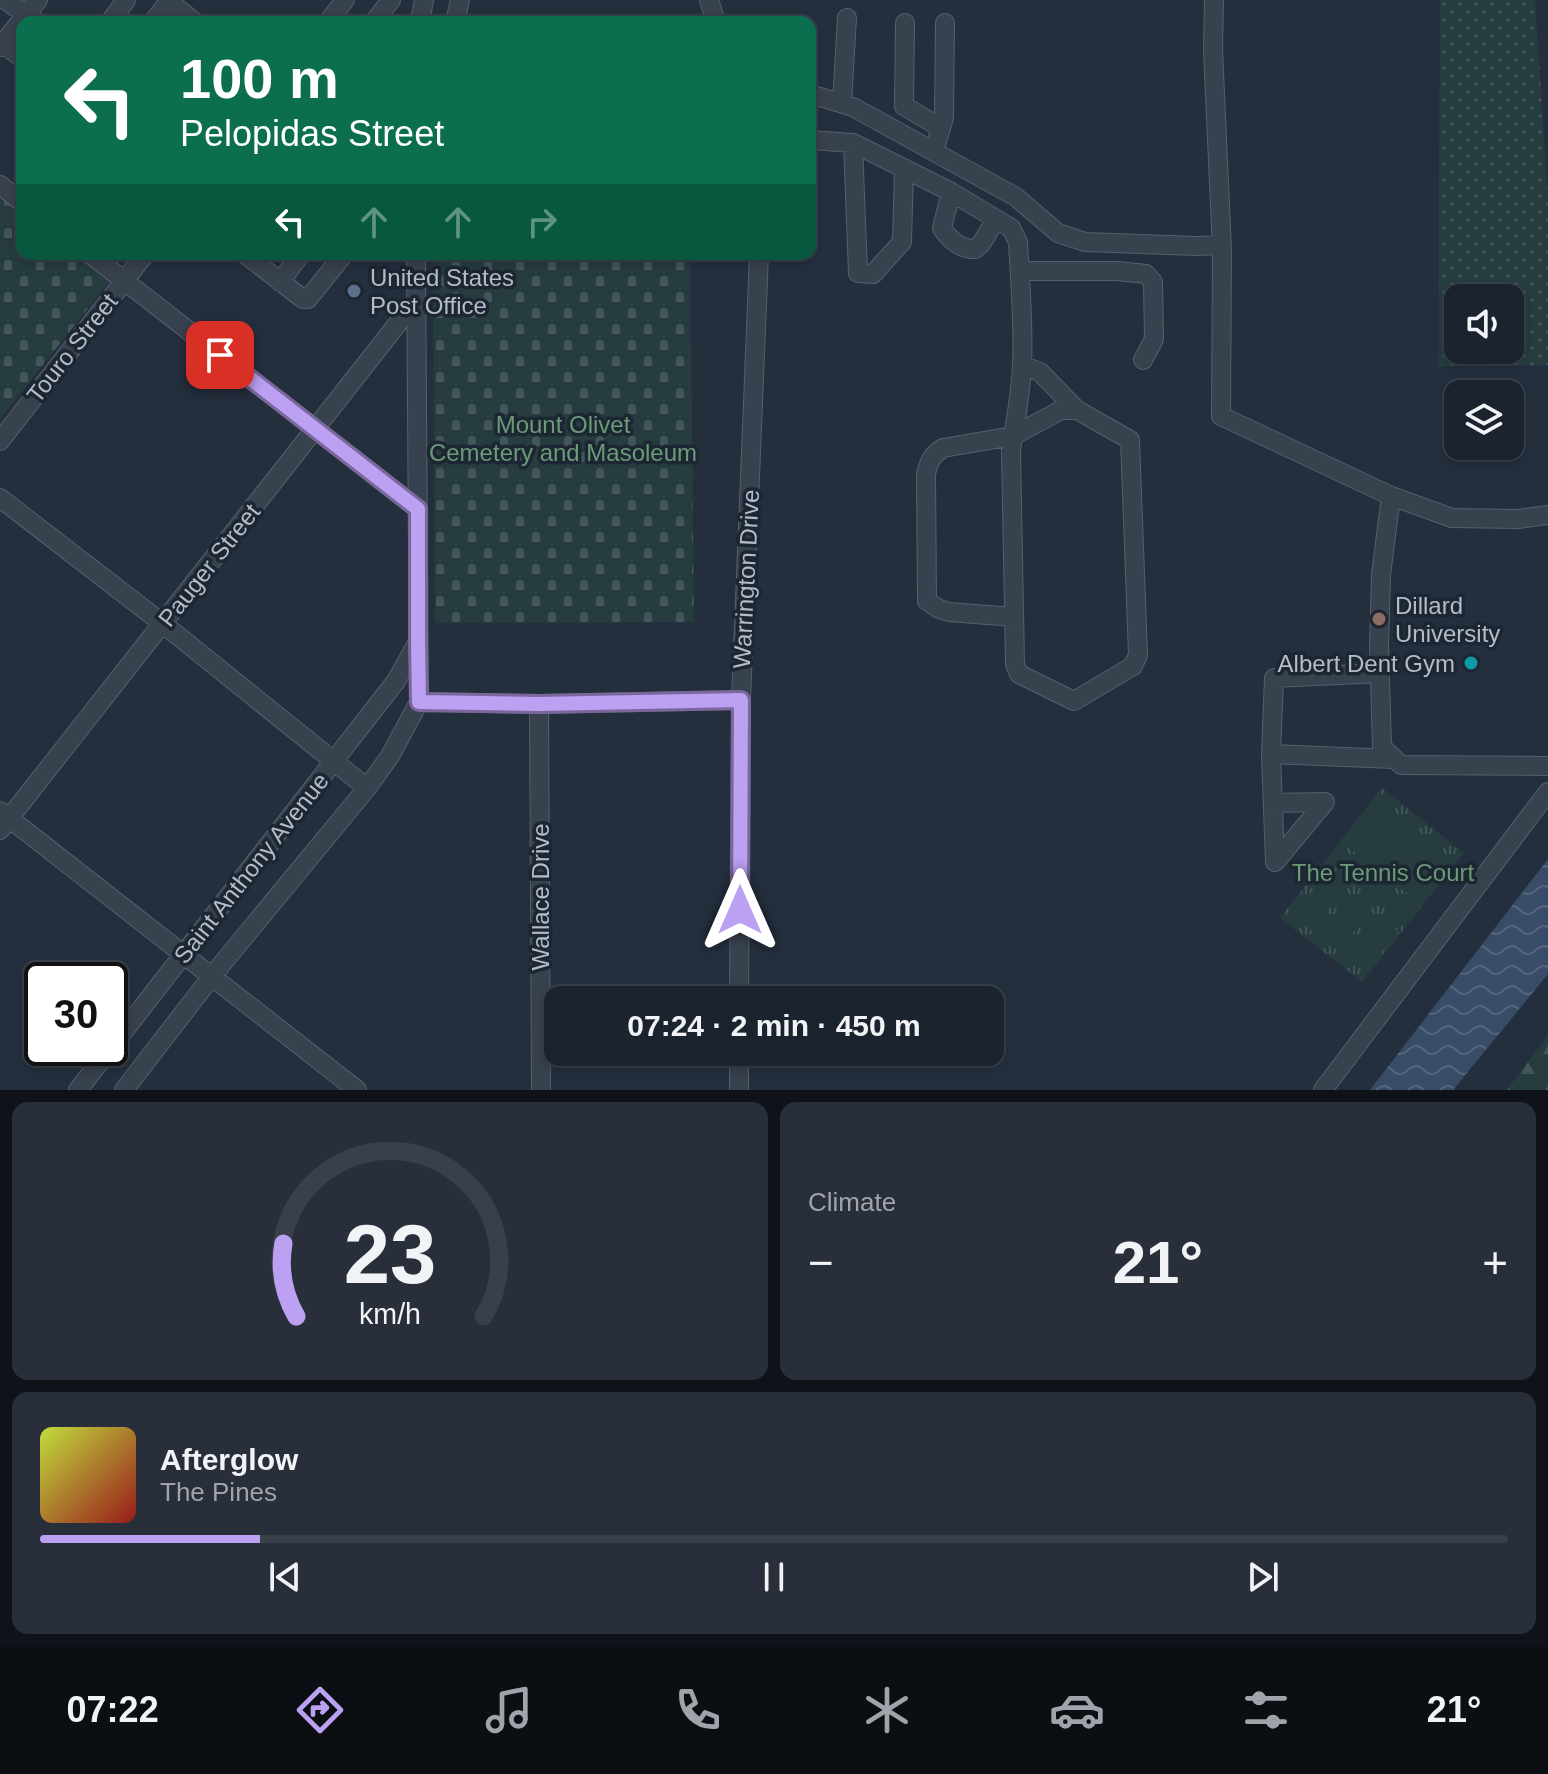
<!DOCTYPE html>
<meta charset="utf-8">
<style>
:root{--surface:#1b232e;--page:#282f3a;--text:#f1f3f6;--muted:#a0a4aa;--line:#39404a;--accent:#bca0f2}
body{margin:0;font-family:Helvetica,sans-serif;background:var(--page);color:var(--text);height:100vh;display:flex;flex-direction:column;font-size:30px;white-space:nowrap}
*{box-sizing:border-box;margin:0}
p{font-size:26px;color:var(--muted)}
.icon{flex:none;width:44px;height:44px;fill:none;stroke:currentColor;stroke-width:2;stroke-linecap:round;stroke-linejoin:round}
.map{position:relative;height:1090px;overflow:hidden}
.panel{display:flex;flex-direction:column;gap:12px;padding:12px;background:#0f1319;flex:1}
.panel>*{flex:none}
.top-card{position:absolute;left:16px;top:16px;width:800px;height:244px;border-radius:16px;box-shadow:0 4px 12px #0003,0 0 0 2px var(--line);background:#0b6e4f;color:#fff;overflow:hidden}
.controls{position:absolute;left:1444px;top:284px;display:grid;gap:16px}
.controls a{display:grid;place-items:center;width:80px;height:80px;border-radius:16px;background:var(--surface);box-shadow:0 4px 12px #0003,0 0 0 2px var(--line);font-size:40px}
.speed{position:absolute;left:24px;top:962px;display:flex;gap:16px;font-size:40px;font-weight:700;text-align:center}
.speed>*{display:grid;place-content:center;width:104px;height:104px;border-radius:50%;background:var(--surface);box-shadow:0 4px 12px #0003,0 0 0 2px var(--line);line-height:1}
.speed .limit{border:4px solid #111;border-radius:12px;background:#fff;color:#111}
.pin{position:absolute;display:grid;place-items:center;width:68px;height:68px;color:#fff;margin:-34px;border-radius:16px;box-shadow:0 4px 12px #0006}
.me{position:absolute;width:88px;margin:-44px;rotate:0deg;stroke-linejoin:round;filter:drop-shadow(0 0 6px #0008)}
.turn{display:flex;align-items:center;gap:28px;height:168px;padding:0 32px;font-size:36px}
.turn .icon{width:104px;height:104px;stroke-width:2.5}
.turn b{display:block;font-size:56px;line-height:68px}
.lanes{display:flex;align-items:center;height:76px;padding:0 32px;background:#0003;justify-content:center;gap:40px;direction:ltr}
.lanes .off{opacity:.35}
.big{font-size:60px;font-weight:800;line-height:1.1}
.panel .widget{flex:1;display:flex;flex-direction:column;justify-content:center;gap:12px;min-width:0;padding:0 28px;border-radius:16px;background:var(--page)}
.panel .dial{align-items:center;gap:0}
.dial svg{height:208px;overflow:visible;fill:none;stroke:var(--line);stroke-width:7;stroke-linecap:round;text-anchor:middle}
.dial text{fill:var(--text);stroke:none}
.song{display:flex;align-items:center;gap:24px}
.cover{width:96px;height:96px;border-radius:12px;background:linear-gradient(135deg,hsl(70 70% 55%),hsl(0 70% 35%))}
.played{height:8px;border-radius:4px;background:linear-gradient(90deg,var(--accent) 15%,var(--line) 15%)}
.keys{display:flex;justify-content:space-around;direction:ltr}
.heat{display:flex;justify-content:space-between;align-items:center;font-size:44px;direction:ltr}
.panel .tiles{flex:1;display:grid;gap:12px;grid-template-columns:1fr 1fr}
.widget:last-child{grid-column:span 2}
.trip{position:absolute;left:544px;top:986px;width:460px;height:80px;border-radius:16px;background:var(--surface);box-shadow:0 4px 12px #0003,0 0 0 2px var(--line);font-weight:800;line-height:80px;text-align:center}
.tab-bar{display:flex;height:128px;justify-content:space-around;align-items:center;background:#0b0e12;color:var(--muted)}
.tab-bar .icon{width:56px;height:56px}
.tab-bar .current{color:var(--accent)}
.tab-bar b{font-size:36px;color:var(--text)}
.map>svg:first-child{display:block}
.grass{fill:url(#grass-dots);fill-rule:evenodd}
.forest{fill:url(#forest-firs)}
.cemetery{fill:url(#cemetery-stones)}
.park{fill:url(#park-tufts)}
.pitch{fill:#263c3f}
.water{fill:url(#water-waves)}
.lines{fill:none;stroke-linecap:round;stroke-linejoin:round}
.minor-casing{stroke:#565f6c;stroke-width:20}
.minor{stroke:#38414e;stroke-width:18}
.route-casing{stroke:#7a689d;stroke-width:20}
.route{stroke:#bca0f2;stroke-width:14}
.service-dot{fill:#5c6f8a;stroke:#1d2633;stroke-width:3}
.education-dot{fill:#8d6e63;stroke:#1d2633;stroke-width:3}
.culture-dot{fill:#0f9aa8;stroke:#1d2633;stroke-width:3}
.labels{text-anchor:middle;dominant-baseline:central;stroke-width:7;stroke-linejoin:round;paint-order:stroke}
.poi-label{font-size:24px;fill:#b4bcc9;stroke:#1d2633;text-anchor:start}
.street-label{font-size:24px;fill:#b4bcc9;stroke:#1d2633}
.park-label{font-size:24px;fill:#6b9a76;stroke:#1d2633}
</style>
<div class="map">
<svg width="1548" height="1090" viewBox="0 0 1548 1090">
<defs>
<pattern id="grass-dots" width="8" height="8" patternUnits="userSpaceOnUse" patternTransform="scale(2)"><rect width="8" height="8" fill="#263c3f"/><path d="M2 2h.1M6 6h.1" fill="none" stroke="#435659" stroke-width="1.8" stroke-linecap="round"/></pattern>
<pattern id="forest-firs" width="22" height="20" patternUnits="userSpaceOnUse" patternTransform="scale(2)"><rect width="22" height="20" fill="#263c3f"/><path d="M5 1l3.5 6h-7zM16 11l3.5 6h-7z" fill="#435659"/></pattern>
<pattern id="cemetery-stones" width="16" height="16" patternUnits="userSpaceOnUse" patternTransform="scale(2)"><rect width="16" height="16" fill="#263c3f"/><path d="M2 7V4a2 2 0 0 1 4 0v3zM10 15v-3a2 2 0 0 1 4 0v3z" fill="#435659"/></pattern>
<pattern id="park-tufts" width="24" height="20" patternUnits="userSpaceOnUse" patternTransform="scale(2)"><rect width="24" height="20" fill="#263c3f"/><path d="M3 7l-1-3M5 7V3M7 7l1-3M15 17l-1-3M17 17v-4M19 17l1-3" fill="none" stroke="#435659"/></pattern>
<pattern id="water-waves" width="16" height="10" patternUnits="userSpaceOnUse" patternTransform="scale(2)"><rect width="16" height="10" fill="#394c67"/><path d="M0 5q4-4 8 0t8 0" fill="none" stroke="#53647b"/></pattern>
</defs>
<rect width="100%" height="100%" fill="#242f3e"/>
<path class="grass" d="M1440 0H1535L1548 199V365L1438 367ZM1458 298H1510V350H1458Z"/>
<path class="forest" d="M1548 1035V1090H1507Z"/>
<path class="cemetery" d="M0 197 22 214V254H74L109 282 0 419Z
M433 254H690L694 622 435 623Z"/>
<path class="park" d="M1382 788 1464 853 1362 982 1280 918Z"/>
<path class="pitch" d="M1378 804 1397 819 1365 861 1346 845Z
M1405 826 1424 841 1392 882 1373 866Z
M1433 847 1452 863 1420 903 1400 888Z
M1325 875 1344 890 1312 931 1292 916Z
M1352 895 1371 910 1339 951 1320 936Z
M1379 916 1398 931 1366 972 1347 957Z"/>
<path class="water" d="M1548 859V974L1453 1090H1370Z"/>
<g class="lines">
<g class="minor-casing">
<path id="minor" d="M5 0 37 22
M167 0 195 22
M709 0 716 22
M1214 0 1213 50 1222 250 1221 416 1391 496 1452 518 1518 519 1548 515
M110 22 126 0
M153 22 169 1
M328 22 345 0
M374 22 391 0
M420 22 424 0
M455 22 460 0
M905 23 904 106 941 128
M0 42 22 58
M0 47 38 0
M810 94 853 107 1016 197 1058 233 1085 242 1197 246 1222 245
M842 103 847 18
M810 140 853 143 951 192 1011 228 1018 242C1020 282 1024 325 1022 365 1021 394 1015 423 1011 451L1015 664 1019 674 1074 701 1133 666 1138 655 1130 440 1077 410H1061L1013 436 943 448C932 455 929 461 926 474L927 601 939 609 949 612 1014 617
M853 143 858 273 873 274 902 242 904 168
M934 151 944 118 945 23
M0 185 22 202
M951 192 942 228C948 239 962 250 975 249L981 244 996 219
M90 254 418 509
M245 254 303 299H308L344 254
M416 254 419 702
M1020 271H1117L1146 274 1153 282 1154 339 1143 360
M280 282 301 254
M1022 365 1040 372 1077 410
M0 441 145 254
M1391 496 1381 575 1379 645 1382 747 1401 765 1548 766
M0 498 162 623 367 788
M419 702 539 704 741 700
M539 704 541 1090
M1271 754 1274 678 1380 673
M1273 803 1325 802 1275 862 1271 754 1394 759
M0 811 357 1090
M0 830 417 299
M739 1000 741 700 759 254
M78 1090 396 681 418 642
M124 1090 212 976 367 788 390 756 419 702
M739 1090V1052
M1323 1090 1548 792"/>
</g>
<use href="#minor" class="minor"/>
</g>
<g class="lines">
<g class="route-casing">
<path id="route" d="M220 355 418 509V642L419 702 539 704 741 700 740 910"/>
</g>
<use href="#route" class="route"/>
</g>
<circle class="service-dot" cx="354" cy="291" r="8"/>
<circle class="education-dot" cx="1379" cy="619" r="8"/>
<circle class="culture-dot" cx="1471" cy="663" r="8"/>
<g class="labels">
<g class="poi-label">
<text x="370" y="277">United States<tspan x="370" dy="28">Post Office</tspan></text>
<text x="1395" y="605">Dillard<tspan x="1395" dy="28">University</tspan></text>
<text x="1455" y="663" text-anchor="end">Albert Dent Gym</text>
</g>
<g class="street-label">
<text transform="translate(72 348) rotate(-52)">Touro Street</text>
<text transform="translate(209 565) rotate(-52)">Pauger Street</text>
<text transform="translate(746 579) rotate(-87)">Warrington Drive</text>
<text transform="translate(251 868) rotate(-52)">Saint Anthony Avenue</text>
<text transform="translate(540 897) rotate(-90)">Wallace Drive</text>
</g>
<g class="park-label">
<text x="563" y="424">Mount Olivet<tspan x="563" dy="28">Cemetery and Masoleum</tspan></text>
<text x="1383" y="872">The Tennis Court</text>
</g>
</g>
</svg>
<div class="controls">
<a><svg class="icon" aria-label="sound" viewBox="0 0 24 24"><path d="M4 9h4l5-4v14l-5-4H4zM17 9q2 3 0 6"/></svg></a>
<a><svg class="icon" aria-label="layers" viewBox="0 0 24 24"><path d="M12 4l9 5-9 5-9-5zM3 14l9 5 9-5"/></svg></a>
</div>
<div class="speed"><div class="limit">30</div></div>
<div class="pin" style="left:220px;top:355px;background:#d93025"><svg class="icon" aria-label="arrive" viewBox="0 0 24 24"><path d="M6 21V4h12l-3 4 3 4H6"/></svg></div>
<svg class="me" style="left:740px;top:910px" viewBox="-20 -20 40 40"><path d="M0-17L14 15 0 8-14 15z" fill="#bca0f2" stroke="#fff" stroke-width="4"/></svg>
<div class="trip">07:24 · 2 min · 450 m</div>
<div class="top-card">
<div class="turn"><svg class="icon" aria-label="left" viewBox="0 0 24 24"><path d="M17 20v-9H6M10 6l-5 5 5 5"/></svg><div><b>100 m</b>Pelopidas Street</div></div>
<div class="lanes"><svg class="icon" aria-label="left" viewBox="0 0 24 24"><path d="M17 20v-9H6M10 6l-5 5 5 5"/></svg><svg class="icon off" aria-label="ahead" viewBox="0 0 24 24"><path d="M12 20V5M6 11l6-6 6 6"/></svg><svg class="icon off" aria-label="ahead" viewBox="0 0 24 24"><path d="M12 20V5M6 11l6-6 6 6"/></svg><svg class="icon off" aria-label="right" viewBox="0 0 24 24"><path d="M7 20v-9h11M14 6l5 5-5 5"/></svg></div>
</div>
</div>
<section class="panel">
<div class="tiles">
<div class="widget dial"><svg viewBox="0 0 100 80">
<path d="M14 69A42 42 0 1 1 86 69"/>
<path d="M14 69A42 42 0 0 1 9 41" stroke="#bca0f2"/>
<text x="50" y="56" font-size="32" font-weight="700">23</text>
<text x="50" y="72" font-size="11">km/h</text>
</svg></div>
<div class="widget"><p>Climate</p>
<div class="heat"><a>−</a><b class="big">21°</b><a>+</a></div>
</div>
<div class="widget">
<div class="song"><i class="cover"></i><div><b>Afterglow</b><p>The Pines</p></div></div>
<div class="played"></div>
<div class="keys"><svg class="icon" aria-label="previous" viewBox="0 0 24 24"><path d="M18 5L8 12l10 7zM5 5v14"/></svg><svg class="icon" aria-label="pause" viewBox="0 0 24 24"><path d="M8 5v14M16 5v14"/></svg><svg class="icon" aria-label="next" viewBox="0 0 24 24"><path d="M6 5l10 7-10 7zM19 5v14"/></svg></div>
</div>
</div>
</section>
<nav class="tab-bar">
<b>07:22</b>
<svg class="icon current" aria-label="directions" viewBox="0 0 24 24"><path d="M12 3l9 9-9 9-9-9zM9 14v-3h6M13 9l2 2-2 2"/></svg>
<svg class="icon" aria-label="music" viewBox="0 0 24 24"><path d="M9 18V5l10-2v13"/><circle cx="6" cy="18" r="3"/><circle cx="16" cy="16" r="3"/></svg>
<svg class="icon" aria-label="phone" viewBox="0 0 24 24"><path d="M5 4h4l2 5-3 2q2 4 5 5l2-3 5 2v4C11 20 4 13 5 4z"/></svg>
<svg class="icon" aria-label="climate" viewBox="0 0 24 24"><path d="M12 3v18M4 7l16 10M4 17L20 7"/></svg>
<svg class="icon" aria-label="car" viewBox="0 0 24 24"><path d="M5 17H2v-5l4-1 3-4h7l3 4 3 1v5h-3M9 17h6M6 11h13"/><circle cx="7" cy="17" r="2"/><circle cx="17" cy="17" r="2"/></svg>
<svg class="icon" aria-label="filters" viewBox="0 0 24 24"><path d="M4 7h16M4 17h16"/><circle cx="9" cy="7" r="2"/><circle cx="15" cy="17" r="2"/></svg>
<b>21°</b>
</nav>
